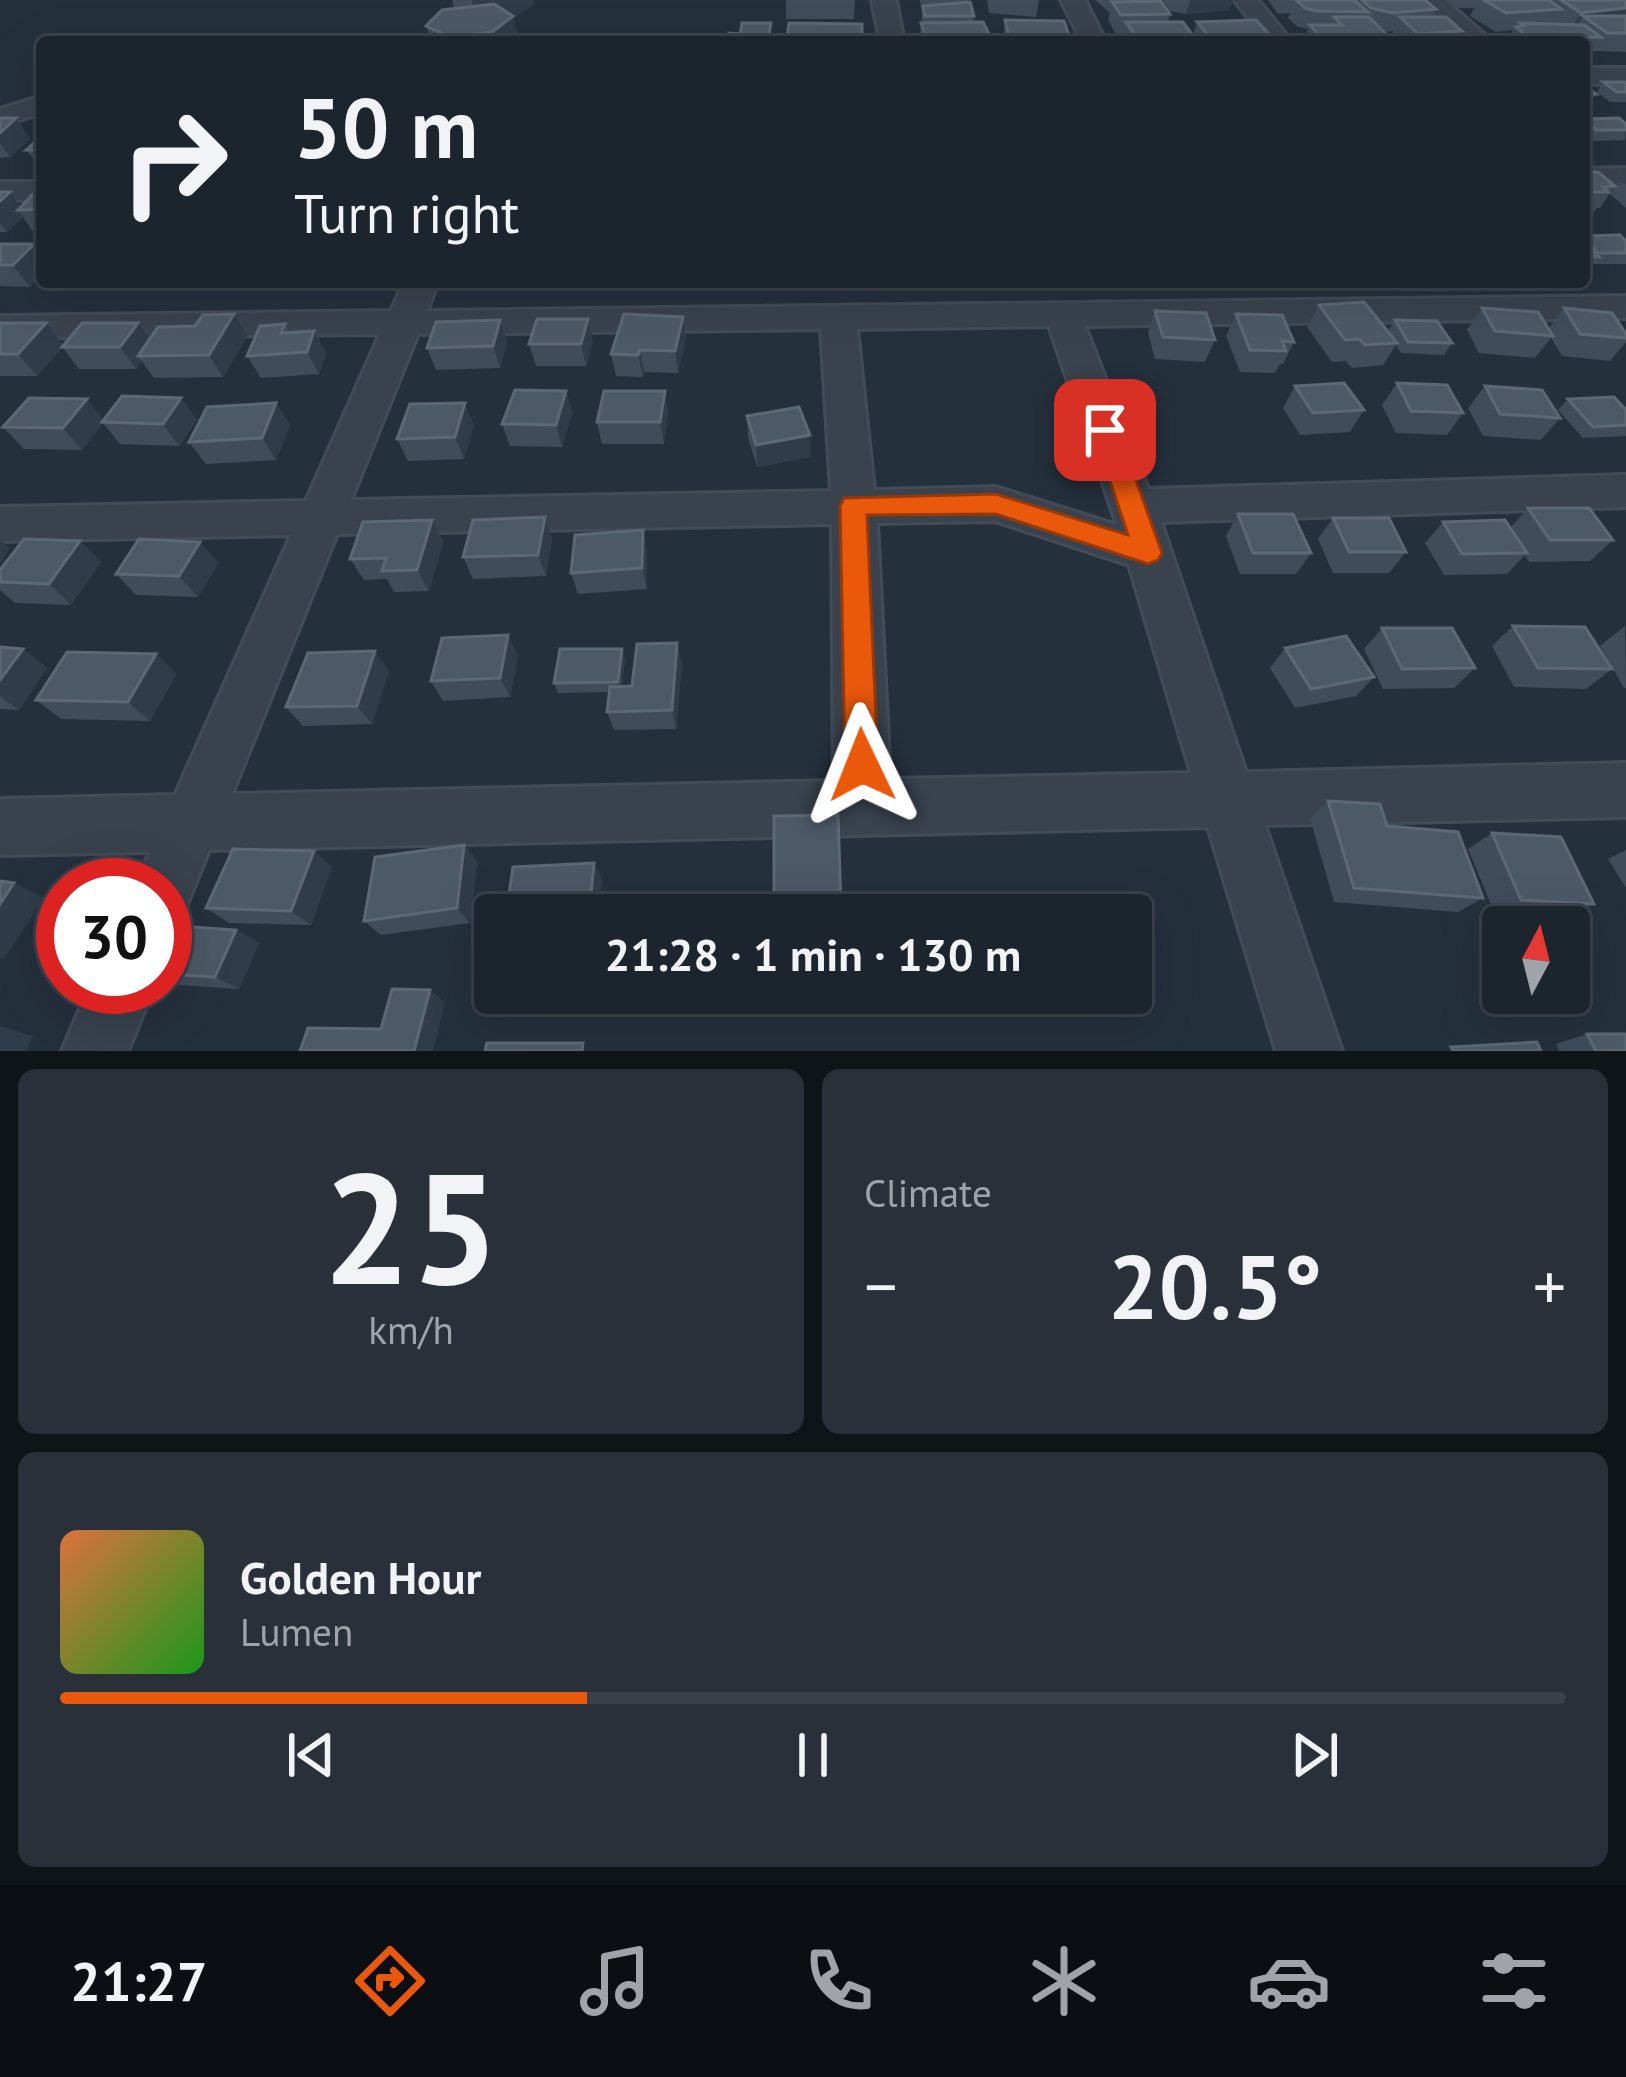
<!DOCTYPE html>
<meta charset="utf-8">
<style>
:root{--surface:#1c242e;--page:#29303a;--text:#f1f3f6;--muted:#a0a4aa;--line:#3a414a;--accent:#ea580c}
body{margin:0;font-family:"PT Sans",sans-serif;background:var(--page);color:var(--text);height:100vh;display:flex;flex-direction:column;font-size:45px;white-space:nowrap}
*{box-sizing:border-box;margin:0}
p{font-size:39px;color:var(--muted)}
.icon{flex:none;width:66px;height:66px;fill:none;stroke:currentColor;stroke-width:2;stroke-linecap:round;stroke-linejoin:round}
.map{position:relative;height:1051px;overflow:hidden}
.panel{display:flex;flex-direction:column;gap:18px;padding:18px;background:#0f1419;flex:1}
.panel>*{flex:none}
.banner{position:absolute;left:36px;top:36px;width:1554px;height:252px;border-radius:12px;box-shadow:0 12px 48px #0002,0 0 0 3px var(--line);background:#1c242e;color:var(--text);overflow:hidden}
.needle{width:78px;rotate:7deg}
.controls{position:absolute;left:1482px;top:906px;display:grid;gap:24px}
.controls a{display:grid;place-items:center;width:108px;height:108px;border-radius:12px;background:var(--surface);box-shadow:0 12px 48px #0002,0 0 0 3px var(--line);font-size:60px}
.speed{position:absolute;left:36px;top:858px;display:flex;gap:24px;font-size:60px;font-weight:700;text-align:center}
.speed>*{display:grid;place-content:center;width:156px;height:156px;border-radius:50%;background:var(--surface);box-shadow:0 12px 48px #0002,0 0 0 3px var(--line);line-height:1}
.speed .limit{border:18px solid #d22;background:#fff;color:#111}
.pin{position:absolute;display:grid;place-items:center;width:102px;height:102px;color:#fff;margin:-51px;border-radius:24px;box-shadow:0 6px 18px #0006}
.me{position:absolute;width:132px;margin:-66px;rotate:358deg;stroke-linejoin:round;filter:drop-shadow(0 0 9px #0008)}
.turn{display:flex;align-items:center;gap:42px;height:252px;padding:0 60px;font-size:54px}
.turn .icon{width:156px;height:156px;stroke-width:2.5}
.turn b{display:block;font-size:84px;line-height:102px}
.big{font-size:90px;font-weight:800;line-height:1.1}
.panel .card{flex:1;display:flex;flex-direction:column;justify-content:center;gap:18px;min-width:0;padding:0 42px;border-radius:18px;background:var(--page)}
.panel .dial{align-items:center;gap:0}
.dial b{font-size:156px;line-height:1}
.song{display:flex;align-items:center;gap:36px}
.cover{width:144px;height:144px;border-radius:18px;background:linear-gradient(135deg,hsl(20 70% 55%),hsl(120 70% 35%))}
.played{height:12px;border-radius:6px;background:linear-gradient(90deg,var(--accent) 35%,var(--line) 35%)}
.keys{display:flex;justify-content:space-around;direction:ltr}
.heat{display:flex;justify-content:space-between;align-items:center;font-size:66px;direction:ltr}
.panel .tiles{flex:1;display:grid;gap:18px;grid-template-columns:1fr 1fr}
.card:last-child{grid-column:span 2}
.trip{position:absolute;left:474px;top:894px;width:678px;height:120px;border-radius:12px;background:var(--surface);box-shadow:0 12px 48px #0002,0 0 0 3px var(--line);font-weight:800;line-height:120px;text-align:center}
.menu{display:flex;height:192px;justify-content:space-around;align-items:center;background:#0b0e12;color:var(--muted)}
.menu .icon{width:84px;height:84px}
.menu .on{color:var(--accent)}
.menu b{font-size:54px;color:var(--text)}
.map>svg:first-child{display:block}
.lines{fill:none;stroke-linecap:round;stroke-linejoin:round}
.minor-casing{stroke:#424b56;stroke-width:6}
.minor{fill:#39424d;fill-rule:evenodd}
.wall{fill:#404c5a}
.shaded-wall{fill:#303c4a}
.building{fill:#4c5966;stroke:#5d6875;stroke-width:3}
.route{fill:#ea580c;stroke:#983908;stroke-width:3}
</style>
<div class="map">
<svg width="1626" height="1051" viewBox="0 0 1626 1051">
<rect width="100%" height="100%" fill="#25303d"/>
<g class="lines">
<g class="minor-casing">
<path id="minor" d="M872 0H896L904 42H880Z
M1061 0H1085L1106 42H1082Z
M1234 0H1258L1292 42H1267Z
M1419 0H1445L1493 42H1466Z
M1584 68H1626V84H1584Z
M42 96V113L0 126V109Z
M1626 168V186L1584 187V169Z
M0 182H42V200H0Z
M404 282H438L427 311 1626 296V318L1085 326 1148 489 1626 475V507L1161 522 1246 772 1626 763V817L1265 825 1342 1051H1276L1208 827 209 850 186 907 165 916V885H135L150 852 0 855V799L175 795 291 535 0 541V507L306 501 380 334 0 338V316L391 311ZM1049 326 1117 525 996 487 874 490 857 329ZM821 329 831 491 351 500 418 334ZM995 521 1129 565 1191 773 890 779 877 523ZM832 524 834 781 232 794 337 534Z
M89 987H154L128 1051H62Z"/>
</g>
<use href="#minor" class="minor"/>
</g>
<path class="wall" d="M452 0H533L534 4 513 18 519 42H431L426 26 454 8Z
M786 0H855L854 19H786Z
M920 0H968L974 16 973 22 991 38 990 42H919L922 15Z
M987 0H1039L1036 17 989 13Z
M1095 0H1160L1170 14 1168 22 1193 35 1197 22 1270 35 1268 42H1122L1124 34H1116L1108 20 1110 13Z
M1163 0H1233L1229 10 1186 14 1170 11Z
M1268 0H1425L1436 9 1432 17 1462 31 1456 42H1397L1391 36 1393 31 1384 32 1391 39 1390 42H1303L1308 29 1298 27 1288 18 1290 13 1278 14Z
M1449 0H1623L1626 2V52L1592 51 1589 57H1584V42H1507L1513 30 1496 32 1470 16 1474 8H1458Z
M1005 20 1070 38 1069 42H1003Z
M789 23 862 24V42H787Z
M1603 82H1626V102H1610L1597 92Z
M1584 85 1596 94 1589 104H1584Z
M0 118H16L30 139 10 157 0 158Z
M1584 119 1626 124 1625 140 1589 141 1584 137Z
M42 136V160H34L26 150Z
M1584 172 1615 186 1600 208H1597L1593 213H1584Z
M1618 183 1626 184V208L1610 194Z
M0 192 21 207 42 193V231L33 232 23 217 7 232H0Z
M1584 236 1626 241V264H1593L1584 276Z
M0 244H34L42 255V274L30 287 0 286Z
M61 282H112L109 286H64Z
M304 282H372L371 284 334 283 329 290 308 289Z
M1319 305 1388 331 1395 320 1452 343 1444 355 1401 353 1396 345 1383 365 1352 368 1346 361 1332 362 1307 327Z
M1482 308 1548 329 1564 308 1626 334V342L1610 361 1562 356 1551 338 1535 358 1479 353 1467 330Z
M1155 311 1215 340 1205 362 1155 359 1148 333Z
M1236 314 1294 342 1283 364H1280L1275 373 1240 372 1226 336Z
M683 317 686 339 678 373 644 372 643 377 616 376 611 354Z
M500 320 507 342 500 368 436 370 427 348Z
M0 323 63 345 150 339 247 336 223 377 154 378 142 362 136 369H79L62 347 37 376H0Z
M285 324 290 333 314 331 326 353 319 374 261 378 247 356Z
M593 341 586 366H536L529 344Z
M1397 383 1463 413 1447 435 1396 433 1382 405Z
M1295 386 1364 410 1350 432 1300 435 1283 408Z
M1485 386 1560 418 1541 440 1483 436 1468 408Z
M566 391 572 413 562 447 510 446 502 424Z
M181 398 197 420 179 446 120 444 103 423 82 450 24 449 3 427 87 399 103 420Z
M1568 399 1626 410V436L1583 438 1558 410Z
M276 403 290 425 276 460 206 464 189 442Z
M668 413 664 444H602L597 422Z
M747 416 810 435V457L757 467 748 438Z
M474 425 464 459 408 461 397 439Z
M1528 508 1613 540 1590 561 1529 562 1525 555 1507 574 1444 575 1425 543 1443 522 1510 528Z
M1238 514 1311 553 1296 574H1240L1226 536Z
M1333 518 1406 552 1389 573H1333L1318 539Z
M432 520 443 542 429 591 394 592 387 579 364 580 350 559Z
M643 530 647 551V589L578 594 571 573Z
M552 538 546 576 473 579 463 557Z
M80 541 101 562 71 605 15 603 0 590V570Z
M200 542 218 563 198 597 136 595 116 574Z
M1513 626 1612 669 1586 689 1514 687 1492 646Z
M1625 626 1626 688H1624L1600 646Z
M1382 628 1475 668 1454 688 1383 689 1364 649Z
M0 647 23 649 47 668 19 710 0 709Z
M1285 648 1374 677 1356 696 1295 708 1270 668Z
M156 654 176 674 150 721 61 719 36 700Z
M518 655 510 697 443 701 431 681Z
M625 659 622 686H632L682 663 676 729 614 730 607 712 610 692 558 693 554 683Z
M389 671 372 724 303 726 286 707Z
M1328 801 1387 826 1483 898 1458 912 1334 902 1310 818Z
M1492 833 1594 904 1564 918 1495 914 1468 849Z
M464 845 477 861 470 923 381 935 364 921Z
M1626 850V888L1608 859Z
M332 867 311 925 229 923 206 908Z
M841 906V915H775L774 908Z
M165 925 236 930 259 943 239 989 165 984Z
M1587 1034 1626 1051H1559L1556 1044Z"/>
<path class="shaded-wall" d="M472 0H533L534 4 513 18 519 42H451L450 37 477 22Z
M1190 0H1233L1229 10 1186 14Z
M1626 8V21L1583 16 1573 31 1569 32 1581 13Z
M16 118 30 139 10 157 0 143V133Z
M10 192 23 210H18L23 217 7 232 0 223V201Z
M34 244 42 255V274L30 287 13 265Z
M234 314 247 336 223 377 209 355Z
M683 317 686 339 678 373 675 351Z
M588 319 593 341 586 366 581 344Z
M500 320 507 342 500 368 493 346Z
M46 323 63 345 37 376 18 354Z
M138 323 154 345 138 356 142 362 136 369 120 347Z
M314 331 326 353 319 374 307 352Z
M640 350 644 372 643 377 638 355Z
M566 391 572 413 562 447 556 425Z
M665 391 668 413 664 444 660 422Z
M181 398 197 420 179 446 163 424Z
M87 399 105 421 82 450 63 428Z
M276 403 290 425 276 460 262 438Z
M465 403 474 425 464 459 455 437Z
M810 435V457L757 467 756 445Z
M545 517 552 538 546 576 538 555Z
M432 520 443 542 429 591 417 570Z
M643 530 647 551V589L642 568Z
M0 539 10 548 0 564Z
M80 541 101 562 71 605 49 584Z
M200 542 218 563 198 597 179 576Z
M508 635 518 655 510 697 500 678Z
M677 643 682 663 676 729 672 710Z
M23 649 47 668 19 710 0 696V680Z
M622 649 625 659 621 692 618 682Z
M375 651 389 671 372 724 357 706Z
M156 654 176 674 150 721 128 702Z
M464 845 477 861 470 923 457 908Z
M314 851 332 867 311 925 291 911Z
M594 863 602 878 599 915H589Z
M14 883 44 898 4 959 0 958V904Z
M236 930 259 943 239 989 215 977Z
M430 990 445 1002 433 1051H414Z
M0 1026 33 1036 26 1051H0Z"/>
<path class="building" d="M1296 0H1354L1368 12 1316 11 1305 8Z
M1362 0H1425L1436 9 1392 13 1371 8Z
M1484 0H1549L1561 9 1506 13Z
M1561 0H1623L1626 2V8L1581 13Z
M1161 1 1170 14 1121 15 1112 2Z
M970 2 974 16H925L923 6Z
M494 4 513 16 492 32 450 37 426 26 442 10Z
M1583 16H1626V33H1607Z
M1334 17H1369L1391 39 1323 40 1310 25H1342Z
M1400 17H1446L1462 31 1418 34Z
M1005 20 1064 21 1070 38 1022 41 1020 36H1009Z
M1256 20 1270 35 1224 39 1208 35 1197 22Z
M983 22 991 38 944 36 945 40H927L921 23Z
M1126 22H1183L1194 37H1136Z
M742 23H771L768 40H728L729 33 740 34Z
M789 23 862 24V38L835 37V42H830L787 37Z
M1520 23 1584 25 1601 37 1530 38 1516 27 1524 26Z
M1603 82H1626V92H1617Z
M1584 85 1596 94H1584Z
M0 118H16L0 133Z
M1619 118 1626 124V130H1596L1584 121V119Z
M42 136V150H26Z
M1584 172H1598L1615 186 1603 187 1608 192H1584Z
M0 192H10L0 201Z
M34 193H42V209L18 210Z
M1620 235 1626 241V253H1598L1584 240V236Z
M1584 242 1599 257H1584Z
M0 244H34L13 265H0Z
M1364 302 1397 343 1365 345 1359 339 1345 340 1319 305Z
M1482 308 1538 312 1553 336 1495 331Z
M1564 308 1612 313 1626 334V338L1580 334Z
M1155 311 1206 313 1215 340 1163 337Z
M234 314 209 355 138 356 158 327 195 326 203 315Z
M624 314 683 317 675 351 640 350 638 355 611 354Z
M1236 314 1282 315 1294 342 1282 341 1286 351 1250 350Z
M537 319H588L581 344H529Z
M500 320 493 346 427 348 436 322Z
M1395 320 1437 321 1452 343 1408 342Z
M0 323H46L18 354H0Z
M82 323H138L120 347H62Z
M285 324 281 333 314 331 307 352 247 356 260 326Z
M1344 383 1364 410 1313 413 1295 386Z
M1397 383 1447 385 1463 413 1411 411Z
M1485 386 1542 390 1560 418 1500 414Z
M515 390 566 391 556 425 502 424Z
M604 391H665L660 422H597Z
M122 396 181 398 163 424 102 422Z
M1614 397 1626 410V425L1593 427 1568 399Z
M29 398 87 399 63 428 3 427Z
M276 403 262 438 189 442 207 407Z
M465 403 455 437 397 439 410 404Z
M799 407 810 435 756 445 747 416Z
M1528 508H1589L1613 540H1550Z
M1238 514H1293L1311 553H1253Z
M545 517 538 555 463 557 473 520Z
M1333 518H1389L1406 552H1349Z
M432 520 417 570 382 571 386 558 350 559 363 522Z
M1505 520 1527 553 1462 554 1443 522Z
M643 530 642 568 571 573 575 535Z
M24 539 80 541 49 584 0 582V570Z
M139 539 200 542 179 576 116 574Z
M1513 626 1585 627 1612 669 1538 668Z
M1382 628H1452L1475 668 1402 669Z
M508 635 500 678 431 681 442 638Z
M1346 636 1374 677 1311 689 1285 648Z
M677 643 672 710 607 712 610 687 632 686 637 644Z
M0 647 23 649 0 680Z
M560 649H622L618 682 554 683Z
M375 651 357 706 286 707 308 653Z
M67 652 156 654 128 702 36 700Z
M1328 801 1380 804 1387 826 1458 832 1483 898 1354 888Z
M838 815 841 906 774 908V816Z
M1492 833 1561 837 1594 904 1521 900Z
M464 845 457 908 364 921 375 857Z
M233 849 314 851 291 911 206 908Z
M594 863 589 915H506L513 867Z
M0 881 14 883 0 904Z
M165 925 236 930 215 977 165 974Z
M392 989 430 990 414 1051H300L308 1028 381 1029Z
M1587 1034H1626V1051H1596Z
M1537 1042 1541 1051H1453L1451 1047Z
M487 1043H583L582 1051H485Z"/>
<path class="route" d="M1105 421 1118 430 1162 553 1158 560 1148 564 996 514 867 515 878 765 873 776 862 780 850 776 845 765 840 506 844 498 996 494 1128 535 1093 430Z"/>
</svg>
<div class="controls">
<a><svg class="needle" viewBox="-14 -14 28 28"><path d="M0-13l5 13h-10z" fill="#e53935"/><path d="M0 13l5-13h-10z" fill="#a0a4aa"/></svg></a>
</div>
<div class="speed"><div class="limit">30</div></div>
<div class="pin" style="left:1105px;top:430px;background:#d93025"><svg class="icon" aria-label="arrive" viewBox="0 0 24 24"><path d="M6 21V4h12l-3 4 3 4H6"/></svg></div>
<svg class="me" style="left:862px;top:765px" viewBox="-20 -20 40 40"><path d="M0-17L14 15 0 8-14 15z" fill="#ea580c" stroke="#fff" stroke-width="4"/></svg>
<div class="trip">21:28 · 1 min · 130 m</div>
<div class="banner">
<div class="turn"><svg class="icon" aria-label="right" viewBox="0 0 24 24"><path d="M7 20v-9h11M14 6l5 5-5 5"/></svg><div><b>50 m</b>Turn right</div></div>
</div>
</div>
<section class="panel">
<div class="tiles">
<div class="card dial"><b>25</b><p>km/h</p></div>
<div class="card"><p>Climate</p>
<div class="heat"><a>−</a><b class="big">20.5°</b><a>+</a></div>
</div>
<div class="card">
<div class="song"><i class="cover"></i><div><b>Golden Hour</b><p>Lumen</p></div></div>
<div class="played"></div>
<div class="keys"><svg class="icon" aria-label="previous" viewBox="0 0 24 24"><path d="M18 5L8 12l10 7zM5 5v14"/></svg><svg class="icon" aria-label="pause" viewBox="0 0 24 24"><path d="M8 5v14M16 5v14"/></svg><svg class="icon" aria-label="next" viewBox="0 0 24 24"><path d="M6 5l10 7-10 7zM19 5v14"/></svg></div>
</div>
</div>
</section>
<nav class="menu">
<b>21:27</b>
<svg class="icon on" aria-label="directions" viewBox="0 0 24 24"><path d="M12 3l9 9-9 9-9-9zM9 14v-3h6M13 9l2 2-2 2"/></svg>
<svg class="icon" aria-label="music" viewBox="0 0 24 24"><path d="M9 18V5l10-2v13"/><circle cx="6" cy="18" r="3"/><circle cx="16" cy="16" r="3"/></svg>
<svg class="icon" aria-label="phone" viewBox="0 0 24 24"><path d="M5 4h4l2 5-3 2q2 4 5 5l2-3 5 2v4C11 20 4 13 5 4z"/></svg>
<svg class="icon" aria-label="climate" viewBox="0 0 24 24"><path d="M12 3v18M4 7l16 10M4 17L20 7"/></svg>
<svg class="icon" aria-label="car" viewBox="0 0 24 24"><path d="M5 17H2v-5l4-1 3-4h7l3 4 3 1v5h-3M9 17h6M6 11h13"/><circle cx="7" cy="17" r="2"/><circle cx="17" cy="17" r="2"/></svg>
<svg class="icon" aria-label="filters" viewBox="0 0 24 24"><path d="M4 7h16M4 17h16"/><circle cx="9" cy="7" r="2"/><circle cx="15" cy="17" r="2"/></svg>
</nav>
